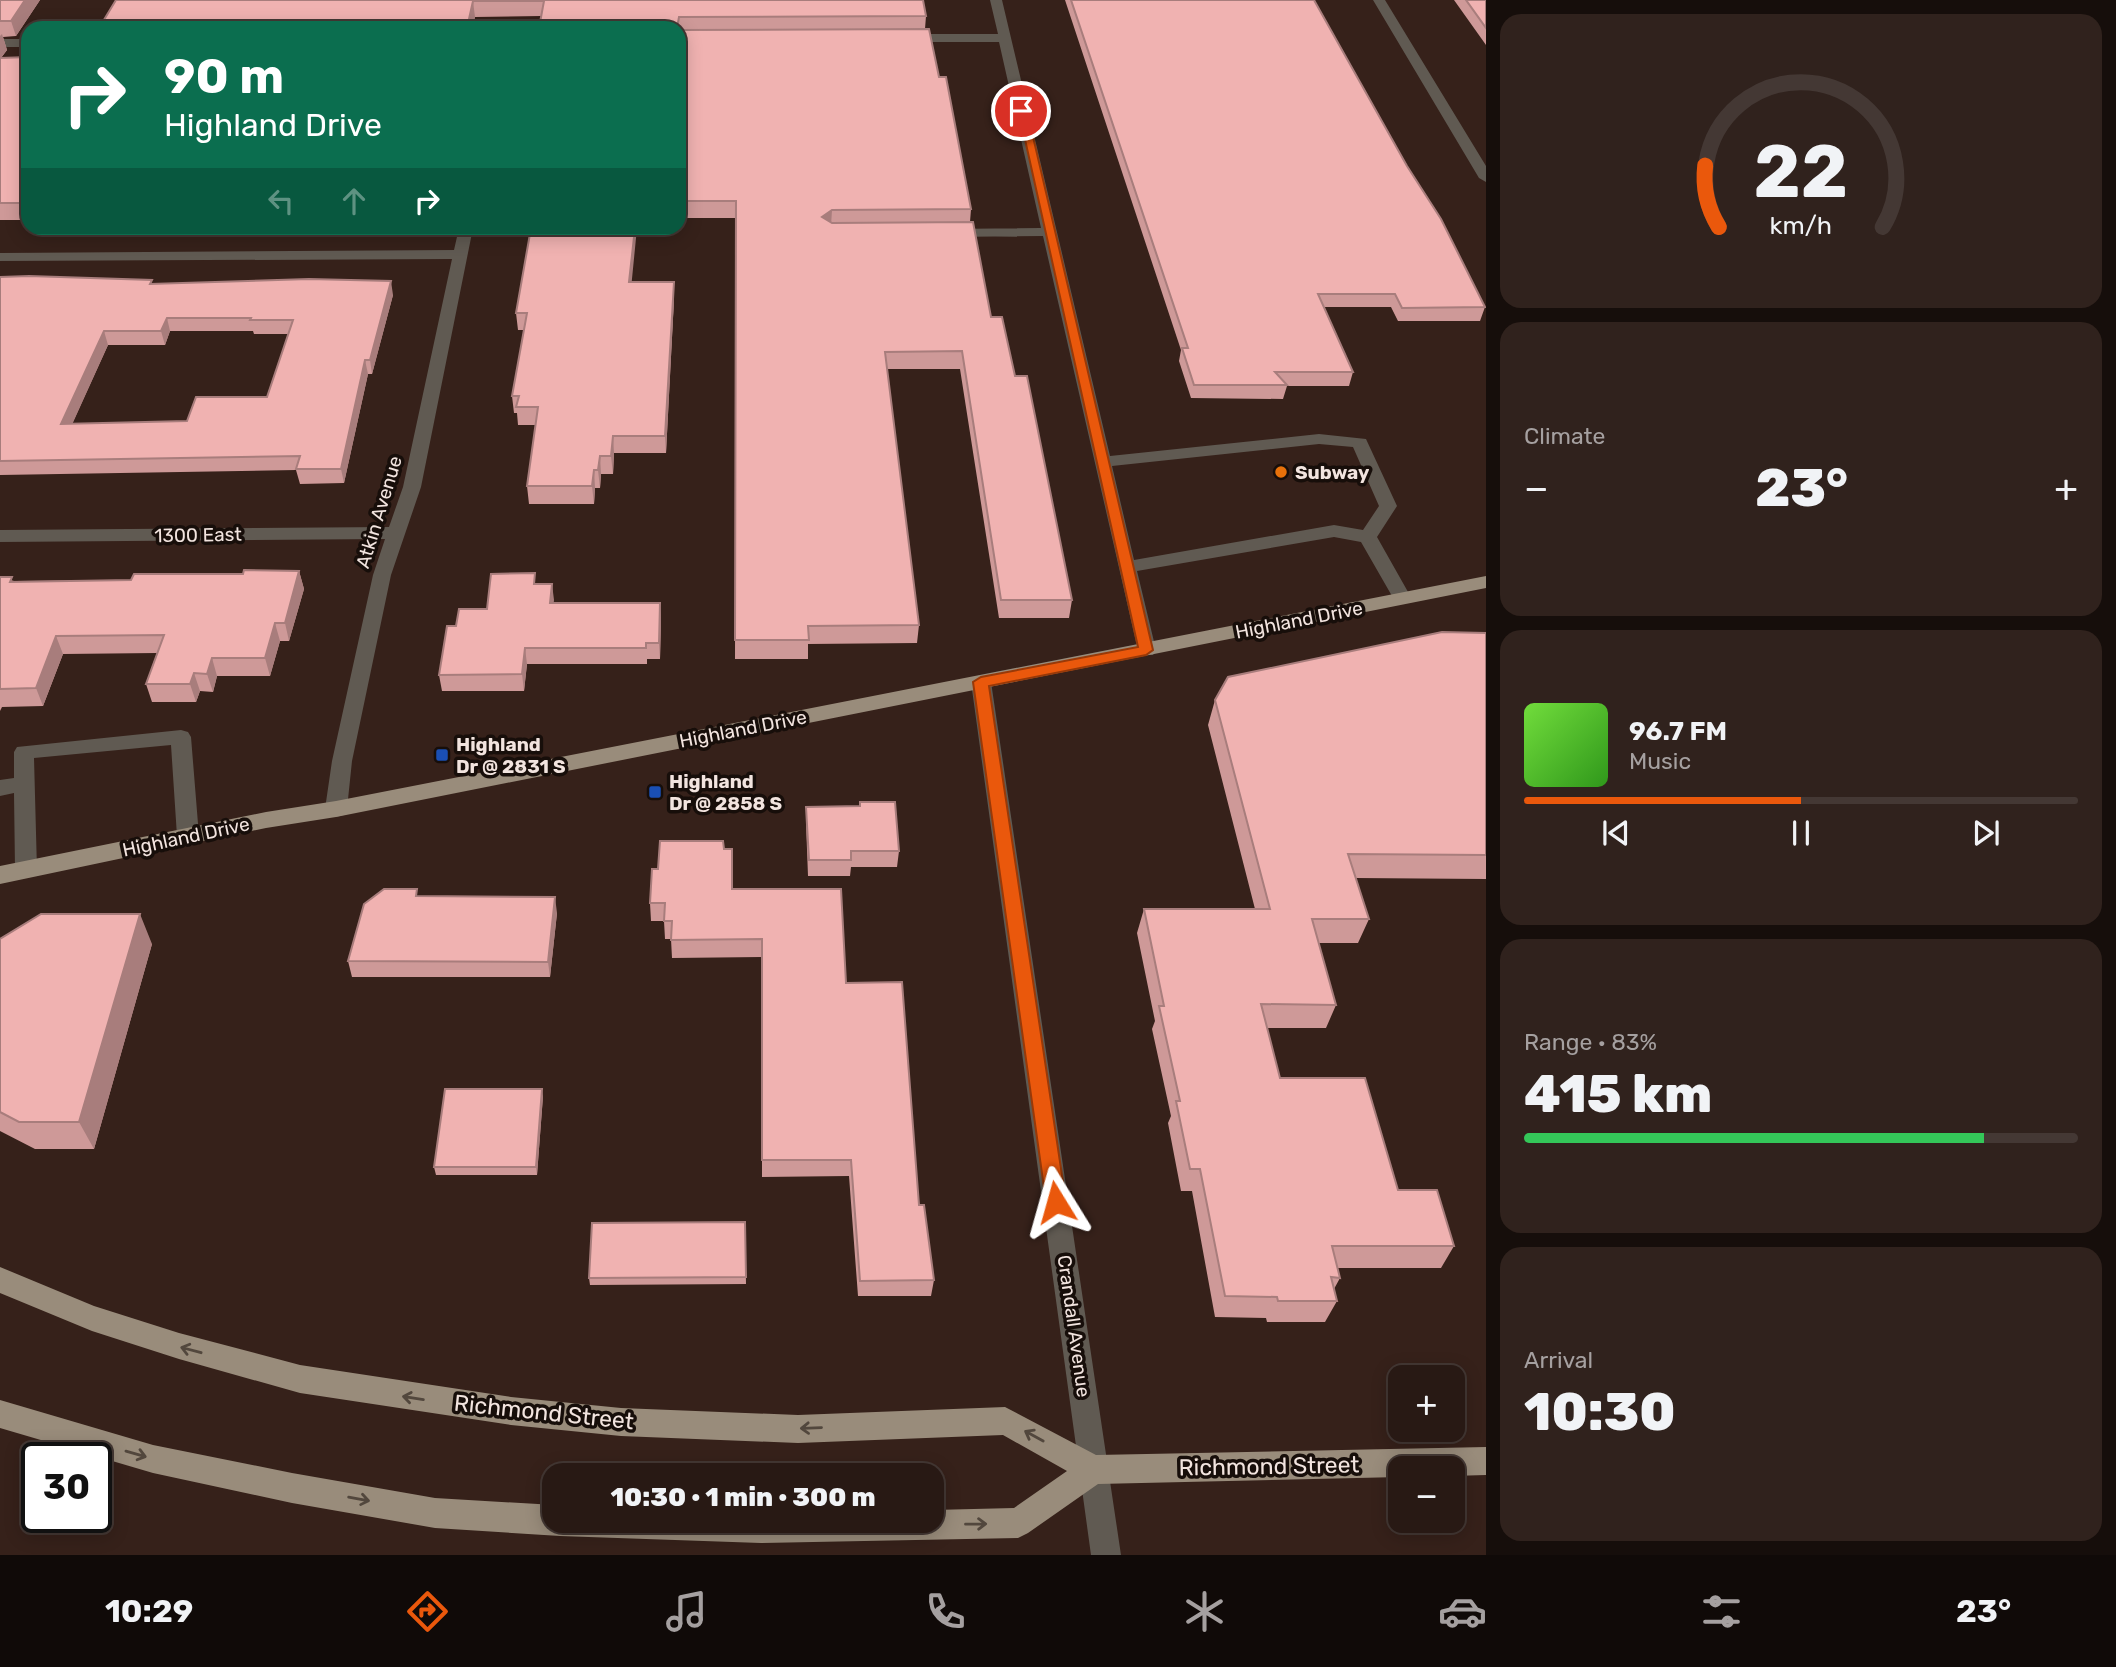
<!DOCTYPE html>
<meta charset="utf-8">
<style>
:root{--surface:#281914;--page:#30221d;--text:#f1f3f6;--muted:#a5a0a0;--line:#443834;--accent:#ea580c}
body{margin:0;font-family:Rubik,sans-serif;background:var(--page);color:var(--text);height:100vh;display:flex;flex-direction:column;font-size:26px;white-space:nowrap}
*{box-sizing:border-box;margin:0}
p{font-size:23px;color:var(--muted)}
.icon{flex:none;width:38px;height:38px;fill:none;stroke:currentColor;stroke-width:2;stroke-linecap:round;stroke-linejoin:round}
.map{position:relative;flex:1;overflow:hidden}
.drawer{display:flex;flex-direction:column;gap:14px;padding:14px;background:#160e0b;width:630px}
.drawer>*{flex:none}
.banner{position:absolute;left:21px;top:21px;width:665px;height:214px;border-radius:21px;box-shadow:0 4px 18px #0003,0 0 0 2px var(--line);background:#0b6e4f;color:#fff;overflow:hidden}
.tools{position:absolute;left:1388px;top:1365px;display:grid;gap:14px}
.tools a{display:grid;place-items:center;width:77px;height:77px;border-radius:14px;background:var(--surface);box-shadow:0 4px 18px #0003,0 0 0 2px var(--line);font-size:35px}
.speed{position:absolute;left:21px;top:1442px;display:flex;gap:14px;font-size:35px;font-weight:700;text-align:center}
.speed>*{display:grid;place-content:center;width:91px;height:91px;border-radius:50%;background:var(--surface);box-shadow:0 4px 18px #0003,0 0 0 2px var(--line);line-height:1}
.speed .limit{border:4px solid #111;border-radius:10px;background:#fff;color:#111}
.pin{position:absolute;display:grid;place-items:center;width:60px;height:60px;color:#fff;margin:-30px;border:4px solid #fff;border-radius:50%;box-shadow:0 2px 7px #0007}
.me{position:absolute;width:77px;margin:-38px;rotate:352deg;stroke-linejoin:round;filter:drop-shadow(0 0 5px #0008)}
.turn{display:flex;align-items:center;gap:24px;height:147px;padding:0 28px;font-size:32px}
.turn .icon{width:91px;height:91px;stroke-width:2.5}
.turn b{display:block;font-size:49px;line-height:60px}
.lanes{display:flex;align-items:center;height:66px;padding:0 28px;background:#0003;justify-content:center;gap:35px;direction:ltr}
.lanes .off{opacity:.35}
.big{font-size:52px;font-weight:800;line-height:1.1}
.drawer .card{flex:1;display:flex;flex-direction:column;justify-content:center;gap:10px;min-width:0;padding:0 24px;border-radius:21px;background:var(--page)}
.drawer .dial{align-items:center;gap:0}
.dial svg{height:182px;overflow:visible;fill:none;stroke:var(--line);stroke-width:7;stroke-linecap:round;text-anchor:middle}
.dial text{fill:var(--text);stroke:none}
.song{display:flex;align-items:center;gap:21px}
.cover{width:84px;height:84px;border-radius:10px;background:linear-gradient(135deg,hsl(100 70% 55%),hsl(110 70% 35%))}
.played{height:7px;border-radius:4px;background:linear-gradient(90deg,var(--accent) 50%,var(--line) 50%)}
.keys{display:flex;justify-content:space-around;direction:ltr}
.heat{display:flex;justify-content:space-between;align-items:center;font-size:38px;direction:ltr}
.charge{height:10px;border-radius:5px;background:linear-gradient(90deg,#34c759 83%,var(--line) 0)}
.trip{position:absolute;left:542px;top:1463px;width:402px;height:70px;border-radius:21px;background:var(--surface);box-shadow:0 4px 18px #0003,0 0 0 2px var(--line);font-weight:800;line-height:70px;text-align:center}
.dock{display:flex;height:112px;justify-content:space-around;align-items:center;background:#100a08;color:var(--muted)}
.dock .icon{width:49px;height:49px}
.dock .current{color:var(--accent)}
.dock b{font-size:32px;color:var(--text)}
main{display:flex;flex:1;min-height:0}
.map>svg:first-child{display:block}
.lines{fill:none;stroke-linecap:round;stroke-linejoin:round}
.minor{fill:#605a52;fill-rule:evenodd}
.major{fill:#998c7b;fill-rule:evenodd}
.wall{fill:#ce9998;fill-rule:evenodd}
.shaded-wall{fill:#a87d7c}
.building{fill:#f0b2b1;stroke:#a87d7c;stroke-width:2;fill-rule:evenodd}
.oneway{stroke:#52473d}
.route{fill:#ea580c;stroke:#983908;stroke-width:2}
.food-dot{fill:#e8710a;stroke:#170e0a;stroke-width:2.5}
.transit-dot{fill:#1a4fb4;stroke:#170e0a;stroke-width:2.5}
.labels{text-anchor:middle;dominant-baseline:central;stroke-width:7;stroke-linejoin:round;paint-order:stroke}
.poi-label{font-size:19px;font-weight:bold;fill:#f2e4df;stroke:#170e0a;text-anchor:start}
.street-label{font-size:19px;fill:#f2e4df;stroke:#170e0a}
.near-street-label{font-size:23px;fill:#f2e4df;stroke:#170e0a}
</style>
<main>
<div class="map">
<svg width="1486" height="1555" viewBox="0 0 1486 1555">
<rect width="100%" height="100%" fill="#36211a"/>
<g class="lines">
<path class="minor" d="M990 0H1002L1110 456 1319 434 1366 439 1397 506 1377 537 1412 599 1410 603H1396L1361 542 1334 537 1137 571 1156 650 1153 655H1139L1043 236 947 237 940 233 947 229 1041 228 999 42H902L896 38 902 34H998ZM1319 444 1353 447 1379 506 1363 530 1334 525 1134 560 1112 466Z
M1373 0H1385L1486 166V182L1479 178Z
M0 39H28V47H0Z
M459 228H473L421 487 391 575 352 761 347 809 344 815 336 817 328 815 325 809 332 761 373 575 385 539 0 542V530L389 527 403 487 452 259 0 261V253L454 250Z
M981 675 988 677 991 682 1121 1555H1091L971 682 974 677Z
M181 730 188 732 191 737 199 836 196 842 188 844 180 842 177 836 171 745 34 758 37 870 34 876 26 878 18 876 15 870 14 793 0 796V780L14 778V752L17 747Z"/>
<path class="major" d="M1486 576V588L336 817 266 828 0 884V866L266 812 336 801Z
M0 1267 94 1306 179 1333 300 1365 511 1397 621 1408 798 1415 1005 1407 1096 1455 1486 1447V1475L1452 1476V1468H1400V1477L1098 1484 1028 1533 1018 1538 761 1543 560 1536 435 1528 292 1503 153 1473 0 1428V1400L153 1445 292 1473 435 1498 555 1505V1521H933V1510L1014 1508 1067 1471 1003 1435 798 1443 621 1436 511 1425 300 1393 179 1359 92 1331 0 1293Z"/>
</g>
<path class="wall" d="M0 0H40L16 36 3 37 7 50 1 58 28 57V220H0Z
M116 0H923L926 16 925 29 939 77 971 209 970 222 991 317 1015 376 1072 600 1069 618H999L960 369H887L919 625 917 643 808 644V659H735L736 218H679V28H539L541 16 475 17 472 28H99Z
M1065 0H1314L1485 307 1480 321H1398L1391 307H1324L1353 372 1349 386H1287L1283 399 1191 398 1179 361 1181 350Z
M1454 0H1486V45Z
M0 277 393 295 372 374H368L344 483 300 484 296 470 0 475ZM170 331H253L254 334H288L267 397 187 421 72 424 108 345H165Z
M632 282 674 299 666 453H614L613 474H601L600 488H595L594 504H529L527 486 536 425H518L517 413H514L512 396 524 330H518L516 313Z
M299 571 304 589 289 641H280L270 676H217L213 692 200 691 196 702H152L146 684 157 653 63 654 43 706 2 707 0 711V577L14 581 131 580Z
M536 584H552L553 603H660L661 619 660 659H647V664H527L524 691H442L439 675 456 626 487 609Z
M1486 633V879L1355 878 1369 919 1358 943H1318L1336 1005 1326 1028H1267L1280 1078 1398 1190 1454 1246 1441 1268H1337L1340 1278 1334 1289 1337 1301 1325 1322H1267L1266 1318 1215 1317 1192 1191H1181L1168 1123 1171 1116 1152 1029 1155 1021 1137 933 1144 909H1255L1208 725 1215 700Z
M806 807 899 851 897 867H851L850 876H808L806 823Z
M724 849 732 889 846 983 919 1205 934 1280 931 1296H858L849 1176 762 1177V957L672 958 671 939H665L664 921H651L650 903 658 869Z
M557 913 550 977H352L348 961Z
M0 939 152 944 94 1149H35L0 1131Z
M543 1096 537 1175H436L434 1167Z
M745 1222 746 1284 590 1285 589 1278Z"/>
<path class="shaded-wall" d="M25 0H40L16 36 11 21Z
M473 1 475 17 472 28H467Z
M2 34 7 50 0 59V36Z
M832 210 831 226 822 217Z
M635 228H637L630 299 629 282Z
M391 281 393 295 372 374 370 360Z
M674 282V299L666 453 665 436Z
M167 318 170 331 165 345 161 331Z
M104 331 108 345 66 438 61 424Z
M365 360 368 374 344 483 341 469Z
M613 436 614 453 613 474 611 456Z
M600 456 601 474 600 488 598 470Z
M594 470 595 488 594 504 592 486Z
M299 571 304 589 289 641 285 623Z
M552 584 554 600 552 619 550 603Z
M660 603 661 619 660 659 659 643Z
M275 623 280 641 270 676 265 658Z
M56 636 63 654 43 706 36 688Z
M525 648 527 664 524 691 522 674Z
M212 658 217 676 213 692 207 674Z
M194 673 200 691 196 702 190 684Z
M555 897 557 913 550 977 548 962Z
M140 914 152 944 94 1149 79 1122Z
M542 1089 543 1096 537 1175 536 1167Z"/>
<path class="building" d="M0 0H25L11 21H0Z
M116 0H923L926 16 679 17 677 28H539L544 1H473L467 28H99Z
M1071 0H1314L1407 166 1441 219 1485 307 1402 308 1395 294H1318L1353 372H1275L1287 385H1194L1182 348H1188Z
M1466 0H1486V28Z
M929 29 939 77H946L971 209 832 210 822 217 832 223 973 222 991 317H1002L1015 376H1027L1072 600H1001L962 351 885 352 919 625 808 626 809 640H735L736 201H679V30Z
M28 57V203H0V58Z
M531 228H635L629 282H674L665 436H613L611 456H600L598 470H594L592 486H527L538 407H516L519 396H512L527 313H516Z
M29 276 152 280 150 284 309 279 391 281 370 360H365L341 469H296L300 456 0 461V277ZM167 318H251L250 320H293L267 397H196L187 421 61 424 104 331H161Z
M244 570 299 571 285 623H275L265 658H212L207 674 194 673 190 684H146L164 635 56 636 36 688 0 689V577H12L10 582 131 580 134 574H243Z
M535 573 534 584H552L550 603H660L659 643H646V648H525L522 674 439 675 447 626H456L459 609H487L491 574Z
M1442 632 1486 633V855L1348 854 1369 919H1312L1336 1005 1261 1004 1280 1078H1365L1398 1190H1437L1454 1246H1332L1340 1278 1331 1277 1337 1301H1278L1277 1297 1225 1296 1200 1169H1190L1176 1101H1180L1159 1006H1164L1144 909H1270L1215 700 1228 677Z
M860 802H895L899 851H851V860H809L806 807 860 806Z
M660 841H723L724 849H732V889H841L846 983 902 982 919 1205H924L934 1280 860 1281 851 1160H762V939L671 940 672 921H664L665 903H650L652 869H658Z
M384 889H417L416 896 555 897 548 962 348 961 364 904Z
M41 914H140L79 1122H19L0 1112V939Z
M445 1089H542L536 1167H434Z
M745 1222 746 1277 589 1278 592 1223Z"/>
<defs><path id="oneway-shaft" d="M-6 0H5M1.5-3L5.5 0L1.5 3" fill="none" stroke-width="1.6" stroke-linecap="round" stroke-linejoin="round" transform="scale(1.75)"/></defs>
<g class="oneway">
<use href="#oneway-shaft" transform="translate(191 1350) rotate(-165)"/>
<use href="#oneway-shaft" transform="translate(413 1398) rotate(-171)"/>
<use href="#oneway-shaft" transform="translate(811 1428) rotate(178)"/>
<use href="#oneway-shaft" transform="translate(1034 1436) rotate(-151)"/>
<use href="#oneway-shaft" transform="translate(136 1454) rotate(16)"/>
<use href="#oneway-shaft" transform="translate(359 1499) rotate(10)"/>
<use href="#oneway-shaft" transform="translate(976 1524) rotate(-1)"/>
</g>
<path class="route" d="M1018 108 1027 111 1153 650 1146 655 989 686 1066 1202 1063 1209 1056 1211 1049 1209 1046 1202 973 682 981 677 1138 647Z"/>
<circle class="food-dot" cx="1281" cy="472" r="7"/>
<g class="transit-dot">
<rect x="435" y="748" width="14" height="14" rx="3.5"/>
<rect x="648" y="785" width="14" height="14" rx="3.5"/>
</g>
<g class="labels">
<g class="poi-label">
<text x="1295" y="472">Subway</text>
<text x="456" y="744">Highland<tspan x="456" dy="22">Dr @ 2831 S</tspan></text>
<text x="669" y="781">Highland<tspan x="669" dy="22">Dr @ 2858 S</tspan></text>
</g>
<g class="street-label">
<text transform="translate(379 512) rotate(-73)">Atkin Avenue</text>
<text transform="translate(198 535) rotate(-1)">1300 East</text>
<text transform="translate(1299 620) rotate(-11)">Highland Drive</text>
<text transform="translate(743 729) rotate(-11)">Highland Drive</text>
<text transform="translate(186 837) rotate(-12)">Highland Drive</text>
<text transform="translate(1074 1326) rotate(82)">Crandall Avenue</text>
</g>
<g class="near-street-label">
<text transform="translate(544 1412) rotate(6)">Richmond Street</text>
<text transform="translate(1269 1466) rotate(-1)">Richmond Street</text>
</g>
</g>
</svg>
<div class="tools">
<a>+</a>
<a>−</a>
</div>
<div class="speed"><div class="limit">30</div></div>
<div class="pin" style="left:1021px;top:111px;background:#d93025"><svg class="icon" aria-label="arrive" viewBox="0 0 24 24"><path d="M6 21V4h12l-3 4 3 4H6"/></svg></div>
<svg class="me" style="left:1056px;top:1202px" viewBox="-20 -20 40 40"><path d="M0-17L14 15 0 8-14 15z" fill="#ea580c" stroke="#fff" stroke-width="4"/></svg>
<div class="trip">10:30 · 1 min · 300 m</div>
<div class="banner">
<div class="turn"><svg class="icon" aria-label="right" viewBox="0 0 24 24"><path d="M7 20v-9h11M14 6l5 5-5 5"/></svg><div><b>90 m</b>Highland Drive</div></div>
<div class="lanes"><svg class="icon off" aria-label="left" viewBox="0 0 24 24"><path d="M17 20v-9H6M10 6l-5 5 5 5"/></svg><svg class="icon off" aria-label="ahead" viewBox="0 0 24 24"><path d="M12 20V5M6 11l6-6 6 6"/></svg><svg class="icon" aria-label="right" viewBox="0 0 24 24"><path d="M7 20v-9h11M14 6l5 5-5 5"/></svg></div>
</div>
</div>
<section class="drawer">
<div class="card dial"><svg viewBox="0 0 100 80">
<path d="M14 69A42 42 0 1 1 86 69"/>
<path d="M14 69A42 42 0 0 1 8 42" stroke="#ea580c"/>
<text x="50" y="56" font-size="32" font-weight="700">22</text>
<text x="50" y="72" font-size="11">km/h</text>
</svg></div>
<div class="card"><p>Climate</p>
<div class="heat"><a>−</a><b class="big">23°</b><a>+</a></div>
</div>
<div class="card">
<div class="song"><i class="cover"></i><div><b>96.7 FM</b><p>Music</p></div></div>
<div class="played"></div>
<div class="keys"><svg class="icon" aria-label="previous" viewBox="0 0 24 24"><path d="M18 5L8 12l10 7zM5 5v14"/></svg><svg class="icon" aria-label="pause" viewBox="0 0 24 24"><path d="M8 5v14M16 5v14"/></svg><svg class="icon" aria-label="next" viewBox="0 0 24 24"><path d="M6 5l10 7-10 7zM19 5v14"/></svg></div>
</div>
<div class="card"><p>Range · 83%</p><b class="big">415 km</b><div class="charge"></div></div>
<div class="card"><p>Arrival</p><b class="big">10:30</b></div>
</section>
</main>
<nav class="dock">
<b>10:29</b>
<svg class="icon current" aria-label="directions" viewBox="0 0 24 24"><path d="M12 3l9 9-9 9-9-9zM9 14v-3h6M13 9l2 2-2 2"/></svg>
<svg class="icon" aria-label="music" viewBox="0 0 24 24"><path d="M9 18V5l10-2v13"/><circle cx="6" cy="18" r="3"/><circle cx="16" cy="16" r="3"/></svg>
<svg class="icon" aria-label="phone" viewBox="0 0 24 24"><path d="M5 4h4l2 5-3 2q2 4 5 5l2-3 5 2v4C11 20 4 13 5 4z"/></svg>
<svg class="icon" aria-label="climate" viewBox="0 0 24 24"><path d="M12 3v18M4 7l16 10M4 17L20 7"/></svg>
<svg class="icon" aria-label="car" viewBox="0 0 24 24"><path d="M5 17H2v-5l4-1 3-4h7l3 4 3 1v5h-3M9 17h6M6 11h13"/><circle cx="7" cy="17" r="2"/><circle cx="17" cy="17" r="2"/></svg>
<svg class="icon" aria-label="filters" viewBox="0 0 24 24"><path d="M4 7h16M4 17h16"/><circle cx="9" cy="7" r="2"/><circle cx="15" cy="17" r="2"/></svg>
<b>23°</b>
</nav>
